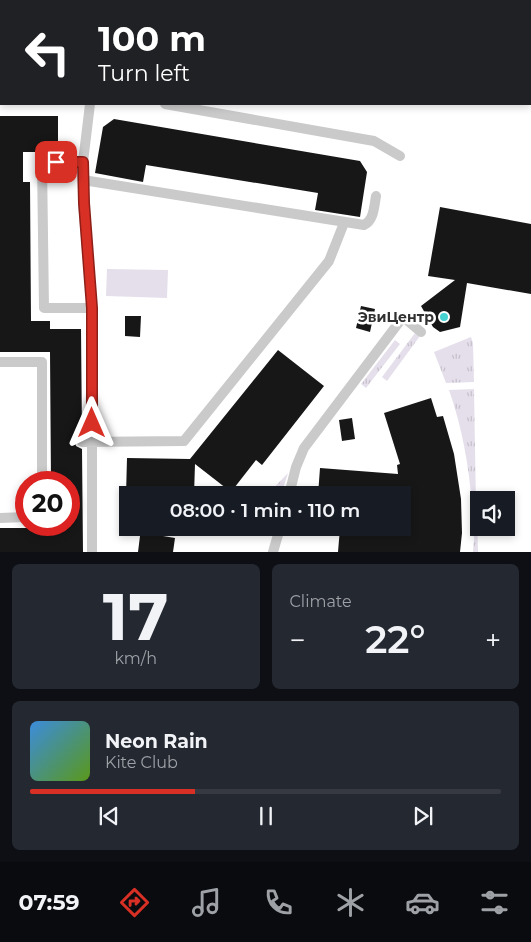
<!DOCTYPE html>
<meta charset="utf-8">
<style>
:root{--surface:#171b24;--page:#242831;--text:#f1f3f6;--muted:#9ea1a6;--line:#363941;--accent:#d93025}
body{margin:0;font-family:Montserrat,sans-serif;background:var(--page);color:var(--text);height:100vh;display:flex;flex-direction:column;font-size:19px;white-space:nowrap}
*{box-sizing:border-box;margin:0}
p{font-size:16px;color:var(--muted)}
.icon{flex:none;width:28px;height:28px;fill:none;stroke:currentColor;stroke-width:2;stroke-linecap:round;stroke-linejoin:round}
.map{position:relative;height:552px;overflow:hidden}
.details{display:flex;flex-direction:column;gap:12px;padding:12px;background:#0d0f14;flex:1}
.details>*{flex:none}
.banner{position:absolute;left:0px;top:0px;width:531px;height:105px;box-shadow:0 2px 8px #0003;background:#202124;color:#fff;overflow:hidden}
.buttons{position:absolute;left:470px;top:491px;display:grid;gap:10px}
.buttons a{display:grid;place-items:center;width:45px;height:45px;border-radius:0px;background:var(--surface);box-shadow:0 2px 8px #0003;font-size:25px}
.speed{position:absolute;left:15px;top:471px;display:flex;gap:10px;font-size:25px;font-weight:700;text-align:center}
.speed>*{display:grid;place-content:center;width:65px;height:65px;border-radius:50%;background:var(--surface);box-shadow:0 2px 8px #0003;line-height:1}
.speed .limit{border:8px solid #d22;background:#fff;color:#111}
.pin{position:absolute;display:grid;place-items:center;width:42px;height:42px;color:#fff;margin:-21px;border-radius:10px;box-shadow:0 2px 8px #0006}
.me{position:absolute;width:55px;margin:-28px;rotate:0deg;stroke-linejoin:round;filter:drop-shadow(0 0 4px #0008)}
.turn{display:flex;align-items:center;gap:18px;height:105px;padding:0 15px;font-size:22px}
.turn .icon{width:65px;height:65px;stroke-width:2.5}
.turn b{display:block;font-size:35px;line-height:42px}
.big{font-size:38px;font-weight:600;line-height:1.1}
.details .tile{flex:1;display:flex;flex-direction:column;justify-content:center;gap:8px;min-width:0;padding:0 18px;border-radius:8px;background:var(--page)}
.details .dial{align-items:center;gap:0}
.dial b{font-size:65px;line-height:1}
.song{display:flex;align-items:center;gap:15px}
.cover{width:60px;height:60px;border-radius:8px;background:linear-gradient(135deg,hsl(210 70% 55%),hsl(90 70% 35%))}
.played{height:5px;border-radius:2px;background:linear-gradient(90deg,var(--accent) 35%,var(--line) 35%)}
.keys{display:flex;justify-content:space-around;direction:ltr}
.heat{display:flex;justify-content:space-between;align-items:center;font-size:28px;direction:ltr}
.details .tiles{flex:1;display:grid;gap:12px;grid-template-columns:1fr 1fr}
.tile:last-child{grid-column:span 2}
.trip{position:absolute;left:119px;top:486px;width:292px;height:50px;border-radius:0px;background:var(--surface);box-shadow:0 2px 8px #0003;font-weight:600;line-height:50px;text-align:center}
.tabs{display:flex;height:80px;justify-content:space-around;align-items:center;background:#090b0e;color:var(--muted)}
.tabs .icon{width:35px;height:35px}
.tabs .on{color:var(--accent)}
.tabs b{font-size:22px;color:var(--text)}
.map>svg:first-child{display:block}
.grass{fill:url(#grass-tufts)}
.green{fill:#e5dfeb}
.building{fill:#171717}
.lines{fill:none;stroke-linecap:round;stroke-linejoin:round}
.lane{stroke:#cacaca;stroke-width:10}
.rail-casing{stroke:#858585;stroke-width:5.5}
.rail{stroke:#fff;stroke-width:4;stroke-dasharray:11;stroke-linecap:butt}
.route-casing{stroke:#8d1f18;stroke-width:12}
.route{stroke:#d93025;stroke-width:9}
.poi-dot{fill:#46d2d0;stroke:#fff;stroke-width:2}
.labels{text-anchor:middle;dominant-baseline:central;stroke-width:5;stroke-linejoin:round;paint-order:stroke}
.poi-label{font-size:14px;font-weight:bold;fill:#303030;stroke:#fff;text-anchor:end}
</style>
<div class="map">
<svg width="531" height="552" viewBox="0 0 531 552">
<defs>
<pattern id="grass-tufts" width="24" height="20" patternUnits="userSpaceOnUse" patternTransform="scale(1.25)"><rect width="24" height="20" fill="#e5dfeb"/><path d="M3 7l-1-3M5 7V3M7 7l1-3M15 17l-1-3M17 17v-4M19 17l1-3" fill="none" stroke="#c5c0ca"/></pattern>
</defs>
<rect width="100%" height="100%" fill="#fff"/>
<path class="grass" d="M415 333 420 336 387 381 382 377Z
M471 337 473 343 474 382 446 383 434 352Z
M395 340 400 344 366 388 361 384Z
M474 389 476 505H472C469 466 462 427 449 390Z
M288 473 281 495H267Z
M477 512 478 552H473L474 539 473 513Z"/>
<path class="green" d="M107 269 168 270 167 298 106 296Z"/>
<path class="building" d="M0 116H58V152H23V182H30L31 321H50V329H81L82 435 78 436 75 442 76 446 82 449 83 552H0V528H51V525H69V482H51L50 352H0Z
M114 119 360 161 367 172 360 217 315 210 318 193 146 165 143 182 95 173 103 127Z
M440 207 531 224V294L467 283 460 327 440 332 433 327 421 306 455 280 428 276Z
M361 306 375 309 370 332 356 328Z
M125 316H141L140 337 125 336Z
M278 350 324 386 262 465 256 460 231 492 195 464 194 495H126L127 458 190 459Z
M431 398 437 417 443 416 454 454 461 499 462 533 460 552H338L340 528H402V495H318L320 468 398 474 397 465 400 464 384 413Z
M352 418 355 439 342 441 339 420Z
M141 528H158L157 535 175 538 173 552H138Z"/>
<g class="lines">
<path class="lane" d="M0 41H1
M90 104 83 162V203L92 308
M165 104 374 141 400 156
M83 162H42L44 308H92V552
M83 180 364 225C374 220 374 207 376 196
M0 362H42V482
M82 442 184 441 329 261 344 223
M289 495 296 467 304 448 403 317 421 332
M0 518 26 517
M273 552 280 528"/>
<g class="rail-casing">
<path id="rail" d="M254 0 263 1
M325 0 331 1
M530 54 531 55
M530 70H531"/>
</g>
<use href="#rail" class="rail"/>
</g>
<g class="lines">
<g class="route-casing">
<path id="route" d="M56 162H83L84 203 92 308V423"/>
</g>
<use href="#route" class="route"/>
</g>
<circle class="poi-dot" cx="444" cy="317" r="5"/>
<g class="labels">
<g class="poi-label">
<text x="434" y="317">ЭвиЦентр</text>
</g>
</g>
</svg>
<div class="buttons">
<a><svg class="icon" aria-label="sound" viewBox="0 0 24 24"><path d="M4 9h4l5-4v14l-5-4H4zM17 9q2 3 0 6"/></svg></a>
</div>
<div class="speed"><div class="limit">20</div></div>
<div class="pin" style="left:56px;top:162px;background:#d93025"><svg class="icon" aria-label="arrive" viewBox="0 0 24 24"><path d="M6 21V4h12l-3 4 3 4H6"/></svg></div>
<svg class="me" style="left:92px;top:423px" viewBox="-20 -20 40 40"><path d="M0-17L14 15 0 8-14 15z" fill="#d93025" stroke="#fff" stroke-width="4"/></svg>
<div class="trip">08:00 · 1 min · 110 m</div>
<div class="banner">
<div class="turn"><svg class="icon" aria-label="left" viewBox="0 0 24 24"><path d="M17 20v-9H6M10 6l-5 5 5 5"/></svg><div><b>100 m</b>Turn left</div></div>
</div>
</div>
<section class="details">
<div class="tiles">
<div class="tile dial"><b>17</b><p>km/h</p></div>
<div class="tile"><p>Climate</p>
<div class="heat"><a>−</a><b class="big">22°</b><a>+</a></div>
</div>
<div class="tile">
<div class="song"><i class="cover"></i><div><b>Neon Rain</b><p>Kite Club</p></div></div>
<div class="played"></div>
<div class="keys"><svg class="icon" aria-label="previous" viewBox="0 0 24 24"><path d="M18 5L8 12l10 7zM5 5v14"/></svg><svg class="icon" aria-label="pause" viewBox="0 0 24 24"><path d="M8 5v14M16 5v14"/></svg><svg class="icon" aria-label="next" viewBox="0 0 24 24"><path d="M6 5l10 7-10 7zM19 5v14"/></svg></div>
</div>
</div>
</section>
<nav class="tabs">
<b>07:59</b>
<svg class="icon on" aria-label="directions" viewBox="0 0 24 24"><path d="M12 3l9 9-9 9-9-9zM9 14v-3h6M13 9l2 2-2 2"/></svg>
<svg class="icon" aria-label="music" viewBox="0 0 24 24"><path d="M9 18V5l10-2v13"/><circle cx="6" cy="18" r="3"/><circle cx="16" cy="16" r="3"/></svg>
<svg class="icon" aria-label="phone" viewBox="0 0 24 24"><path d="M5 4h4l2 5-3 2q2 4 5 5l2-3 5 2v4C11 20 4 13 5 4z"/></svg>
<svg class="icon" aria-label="climate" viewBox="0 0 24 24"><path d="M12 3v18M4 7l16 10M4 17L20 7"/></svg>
<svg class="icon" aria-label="car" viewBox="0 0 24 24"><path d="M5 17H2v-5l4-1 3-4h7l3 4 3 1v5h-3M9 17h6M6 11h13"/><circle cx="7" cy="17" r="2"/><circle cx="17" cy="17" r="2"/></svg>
<svg class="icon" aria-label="filters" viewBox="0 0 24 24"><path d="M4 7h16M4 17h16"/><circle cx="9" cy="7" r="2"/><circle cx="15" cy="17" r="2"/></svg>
</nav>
